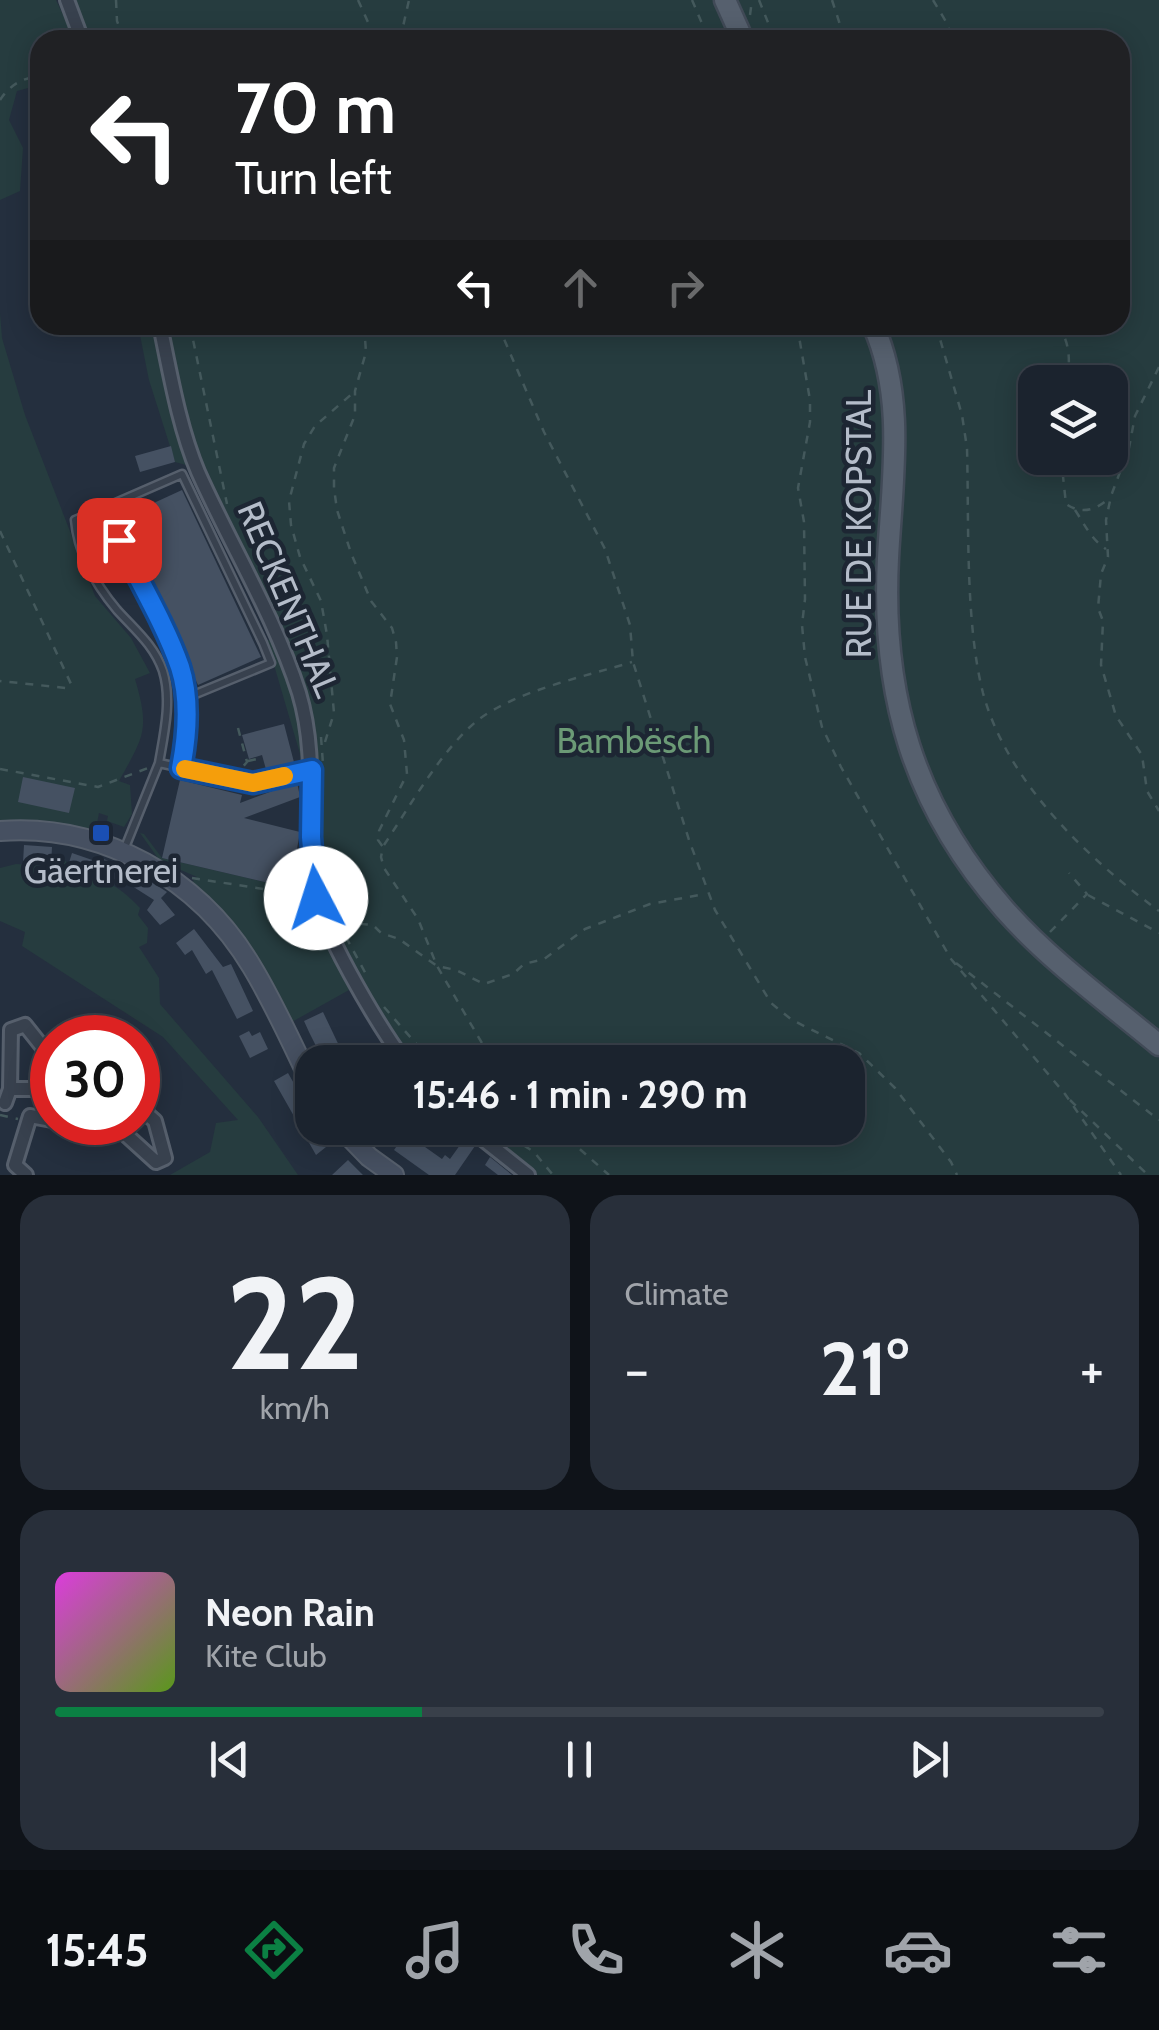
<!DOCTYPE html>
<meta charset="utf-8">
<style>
:root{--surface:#1b232e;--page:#282f3a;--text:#f1f3f6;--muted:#a0a4aa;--line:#39404a;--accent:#0b8043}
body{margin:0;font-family:Cabin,sans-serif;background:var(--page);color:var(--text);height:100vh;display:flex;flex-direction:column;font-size:38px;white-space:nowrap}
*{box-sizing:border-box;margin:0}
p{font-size:32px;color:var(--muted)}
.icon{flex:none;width:55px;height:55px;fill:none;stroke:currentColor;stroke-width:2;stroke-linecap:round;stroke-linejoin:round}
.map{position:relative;height:1175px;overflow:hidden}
.sheet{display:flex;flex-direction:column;gap:20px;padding:20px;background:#0f1319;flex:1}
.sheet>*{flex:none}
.top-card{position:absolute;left:30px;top:30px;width:1100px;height:305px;border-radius:30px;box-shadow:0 5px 25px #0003,0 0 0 2px var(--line);background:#202124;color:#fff;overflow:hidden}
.controls{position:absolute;left:1018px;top:365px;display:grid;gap:20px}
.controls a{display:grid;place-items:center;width:110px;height:110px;border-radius:20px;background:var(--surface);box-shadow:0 5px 25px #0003,0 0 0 2px var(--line);font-size:50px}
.speed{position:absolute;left:30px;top:1015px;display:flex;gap:20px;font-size:50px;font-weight:700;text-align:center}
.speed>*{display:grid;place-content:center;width:130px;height:130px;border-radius:50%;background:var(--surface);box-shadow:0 5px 25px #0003,0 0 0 2px var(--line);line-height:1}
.speed .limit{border:15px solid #d22;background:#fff;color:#111}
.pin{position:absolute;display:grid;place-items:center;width:85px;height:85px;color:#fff;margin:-42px;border-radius:20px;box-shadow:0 5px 15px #0006}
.me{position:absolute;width:110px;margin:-55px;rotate:355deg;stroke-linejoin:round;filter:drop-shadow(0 0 8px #0008)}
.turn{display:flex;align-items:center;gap:35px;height:210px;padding:0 40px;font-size:45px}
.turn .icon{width:130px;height:130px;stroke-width:2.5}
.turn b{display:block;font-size:70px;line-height:85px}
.lanes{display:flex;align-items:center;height:95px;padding:0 40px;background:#0003;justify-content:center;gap:50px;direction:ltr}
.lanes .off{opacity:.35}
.big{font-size:75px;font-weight:700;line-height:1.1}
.sheet .widget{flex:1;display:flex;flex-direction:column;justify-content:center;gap:15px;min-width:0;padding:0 35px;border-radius:30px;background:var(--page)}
.sheet .dial{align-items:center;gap:0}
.dial b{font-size:130px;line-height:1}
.song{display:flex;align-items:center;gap:30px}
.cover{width:120px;height:120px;border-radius:15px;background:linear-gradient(135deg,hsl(300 70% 55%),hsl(90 70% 35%))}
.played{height:10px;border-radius:5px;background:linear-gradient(90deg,var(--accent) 35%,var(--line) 35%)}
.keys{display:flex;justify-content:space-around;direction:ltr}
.heat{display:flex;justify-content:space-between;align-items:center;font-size:55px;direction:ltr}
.sheet .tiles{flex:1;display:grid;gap:20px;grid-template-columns:1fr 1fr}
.widget:last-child{grid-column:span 2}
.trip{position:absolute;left:295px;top:1045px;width:570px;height:100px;border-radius:30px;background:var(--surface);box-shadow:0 5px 25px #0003,0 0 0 2px var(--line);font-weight:700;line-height:100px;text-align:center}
.menu{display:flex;height:160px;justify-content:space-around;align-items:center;background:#0b0e12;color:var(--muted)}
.menu .icon{width:70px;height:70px}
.menu .on{color:var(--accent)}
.menu b{font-size:45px;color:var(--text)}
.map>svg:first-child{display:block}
.green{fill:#263c3f;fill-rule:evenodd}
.building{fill:#455162}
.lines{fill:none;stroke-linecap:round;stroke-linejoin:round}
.service-casing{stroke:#565f6c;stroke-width:11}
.minor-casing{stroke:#565f6c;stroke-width:18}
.secondary-casing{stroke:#565f6c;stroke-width:22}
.primary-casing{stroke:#414a57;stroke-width:25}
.path{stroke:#44595c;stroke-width:2.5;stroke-dasharray:8 8;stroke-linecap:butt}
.service{stroke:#38414e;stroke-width:6}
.minor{stroke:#38414e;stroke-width:12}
.secondary{stroke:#465061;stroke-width:18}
.primary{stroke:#56606e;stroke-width:20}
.route-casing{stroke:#114b97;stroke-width:25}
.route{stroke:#1a73e8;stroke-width:18}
.slow{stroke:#f59e0b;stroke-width:18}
.transit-dot{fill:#1a4fb4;stroke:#1d2633;stroke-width:4}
.labels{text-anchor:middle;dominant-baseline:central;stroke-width:9;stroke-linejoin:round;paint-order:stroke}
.street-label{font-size:35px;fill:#b4bcc9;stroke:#1d2633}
.park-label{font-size:35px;fill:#6b9a76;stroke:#1d2633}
.poi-label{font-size:35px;fill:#b4bcc9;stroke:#1d2633}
</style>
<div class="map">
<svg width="1159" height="1175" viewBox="0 0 1159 1175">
<rect width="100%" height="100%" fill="#242f3e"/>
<path class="green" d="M0 0H56L75 40H40V71L30 73 40 78V90L28 88 17 91 9 120 23 148 20 191 0 200Z
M67 0H1159V1044L1152 1052 1159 1058V1175H528L469 1128H848V1062H405L358 985 290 1023C262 966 238 926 191 883L197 877 160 861 140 833 144 834 162 858 290 888 289 894 315 897 305 771 267 641 277 636 197 468 175 462 149 380 138 325H1120V40H82ZM1035 382H1110V458H1035Z
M0 313 2 338 25 415 95 596 131 638 150 673 135 679C150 730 144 736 119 781L130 785 132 814 124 827 107 821 108 816 99 813 95 833 59 825 0 823Z
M63 858 67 863V871C101 879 115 881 140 908L138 915 148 928 147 943 139 947 159 978 160 1004 258 1117 298 1175H170L210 1152 216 1123 238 1120 163 1037 22 946 25 932 0 921V868L16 864 54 866Z"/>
<path class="building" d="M171 446 175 462 140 472 135 456Z
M182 490 261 657 198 685 119 519Z
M284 724 295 766 267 773 262 755 249 759 242 735Z
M23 777 75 788 69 813 18 802Z
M180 780 242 795 240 803 297 782 300 797 244 818 300 832 290 888 162 858Z
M24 845 52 847 51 865 23 863Z
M72 853 98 862 99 857 139 874 167 892 161 898 175 915 160 925 147 910 154 900 132 886 90 870 88 875 67 869Z
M194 929 223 967 231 964 253 1011 237 1019 212 970 206 974 192 950 185 955 176 943Z
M323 1012 344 1056 347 1062H324L309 1032 304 1021Z
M249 1031 252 1036 260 1032 268 1049 250 1058 239 1036Z
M288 1073 312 1115V1128H319L331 1143 316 1155 274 1081Z
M408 1130 421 1139 418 1142 442 1159 445 1155 450 1159 465 1138 475 1146 455 1175H429L394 1150Z
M490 1157 512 1175H498L485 1165Z
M348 1160 363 1175H332Z"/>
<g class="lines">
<g class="service-casing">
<path id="service" d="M104 508 182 474 263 643 271 663 186 698
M159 763C164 734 172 700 163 671 154 645 135 630 117 610 96 585 78 553 75 520L104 508 180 667 186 698 185 750 181 768
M124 850 159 763 253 783 309 770"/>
</g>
<g class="minor-casing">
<path id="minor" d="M67 0 82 40
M160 325C170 373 179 427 198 472 231 546 274 615 299 693 318 756 306 817 312 881 317 924 378 1025 405 1062
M10 1089 11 1030 25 1025 52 1059
M5 1103 10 1089H52
M68 1122 123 1132 156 1162 165 1158 155 1121 138 1106
M469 1128 528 1175
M26 1175 15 1165 30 1116 52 1120"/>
</g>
<g class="secondary-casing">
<path id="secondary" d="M0 831C103 823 200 879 252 967 275 1005 293 1046 312 1085
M341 1128 369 1157 394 1175"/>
</g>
<g class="primary-casing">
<path id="primary" d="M725 0 743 40
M873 325C906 398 892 480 888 558 881 695 913 805 1004 909 1049 960 1107 1002 1159 1045"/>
</g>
<path class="path" d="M116 0 117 21 124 40
M358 0 376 40
M692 0 709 40
M759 0 775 40
M832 0 845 40
M933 0 948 25 951 40
M750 15 752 0
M400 40 409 0
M0 100C8 87 24 75 40 78
M190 325 227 504
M364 325 366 352 355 391V415L334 468V488L337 510 351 553 371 601 392 628 396 642 397 657 390 704 404 740 407 774 379 831 378 840 383 847 381 857 384 868 418 919 437 966 493 1062
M498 325 544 432 605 549 630 625 633 662 689 840 715 910 771 1003 792 1020 859 1053 895 1088 951 1162 957 1175
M797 325 810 400V422L798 488 804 522 805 599 802 625 805 657 822 727 841 767 951 959 1065 1094 1121 1175
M936 325 962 415 967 448C969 521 965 623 983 693 1007 782 1087 858 1159 911
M1057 325C1071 342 1070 362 1067 382
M1159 367 1135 416 1129 448 1111 496 1106 520 1108 557 1101 574 1098 608 1103 621 1101 665 1116 716 1142 755 1147 791 1159 811
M1061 458 1066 504C1082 515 1097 510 1110 497
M1075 510C1085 525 1091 539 1106 549
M0 531 71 684 66 688 0 681
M269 587 276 602
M238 728 247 762 239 771
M321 737 323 764
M325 742 334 713 327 635 321 601 300 557 291 525 289 501 304 444 315 426 354 392
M248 761 262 758
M0 769 98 787 148 768
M384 845C410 806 442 749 478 720 518 690 584 677 632 662
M192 878 302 895
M1088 895 1159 933
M333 906 362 924 373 925 381 933 399 939 437 966 456 970 484 984 513 974 524 964 544 959 585 929 650 904 705 894
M1050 932 1087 894 1069 873
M346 937 368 978
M956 963 1159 1120
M384 1007 432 1062
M1070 1100 1148 1175
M0 1115 18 1119
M497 1128 534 1152 553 1175
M556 1128 609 1175"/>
<use href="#service" class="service"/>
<use href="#minor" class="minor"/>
<use href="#secondary" class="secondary"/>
<use href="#primary" class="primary"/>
</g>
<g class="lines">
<g class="route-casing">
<path id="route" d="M119 540C138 579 166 626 180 667 190 698 187 737 181 768L253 783 312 770 311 837 316 898"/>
</g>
<use href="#route" class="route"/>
<path class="slow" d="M185 769 253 783 284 776"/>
</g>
<rect class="transit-dot" x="91" y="823" width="20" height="20" rx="5"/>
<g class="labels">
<g class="street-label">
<text transform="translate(858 524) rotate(-90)">RUE DE KOPSTAL</text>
<text transform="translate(289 599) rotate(67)">RECKENTHAL</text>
</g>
<g class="park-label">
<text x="634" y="740">Bambësch</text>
</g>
<g class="poi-label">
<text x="101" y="870">Gäertnerei</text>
</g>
</g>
</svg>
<div class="controls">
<a><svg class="icon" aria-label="layers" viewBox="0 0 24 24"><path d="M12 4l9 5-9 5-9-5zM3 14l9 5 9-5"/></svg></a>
</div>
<div class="speed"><div class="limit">30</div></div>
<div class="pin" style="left:119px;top:540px;background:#d93025"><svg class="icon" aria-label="arrive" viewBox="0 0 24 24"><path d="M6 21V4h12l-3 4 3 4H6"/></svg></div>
<svg class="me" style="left:316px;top:898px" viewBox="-20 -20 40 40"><circle r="19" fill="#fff"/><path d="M0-13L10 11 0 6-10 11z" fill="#1a73e8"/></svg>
<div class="trip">15:46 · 1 min · 290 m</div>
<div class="top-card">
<div class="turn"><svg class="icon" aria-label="left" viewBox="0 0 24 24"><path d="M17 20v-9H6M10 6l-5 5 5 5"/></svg><div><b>70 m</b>Turn left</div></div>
<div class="lanes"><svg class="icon" aria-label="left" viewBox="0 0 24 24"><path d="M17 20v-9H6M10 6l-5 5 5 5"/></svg><svg class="icon off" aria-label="ahead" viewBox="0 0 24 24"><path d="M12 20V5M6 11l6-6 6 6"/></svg><svg class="icon off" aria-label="right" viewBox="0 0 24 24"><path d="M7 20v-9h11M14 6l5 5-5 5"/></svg></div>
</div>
</div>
<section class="sheet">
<div class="tiles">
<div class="widget dial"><b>22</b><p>km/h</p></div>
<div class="widget"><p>Climate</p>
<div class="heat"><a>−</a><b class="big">21°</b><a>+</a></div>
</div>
<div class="widget">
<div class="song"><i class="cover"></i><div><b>Neon Rain</b><p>Kite Club</p></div></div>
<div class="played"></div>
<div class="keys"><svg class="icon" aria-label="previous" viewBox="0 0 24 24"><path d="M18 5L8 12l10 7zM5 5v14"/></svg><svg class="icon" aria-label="pause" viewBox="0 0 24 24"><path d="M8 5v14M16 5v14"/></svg><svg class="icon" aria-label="next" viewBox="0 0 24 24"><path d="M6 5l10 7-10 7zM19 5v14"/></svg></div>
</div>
</div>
</section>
<nav class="menu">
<b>15:45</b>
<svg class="icon on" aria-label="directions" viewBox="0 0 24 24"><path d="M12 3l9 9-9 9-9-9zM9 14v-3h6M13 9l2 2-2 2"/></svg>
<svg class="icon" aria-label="music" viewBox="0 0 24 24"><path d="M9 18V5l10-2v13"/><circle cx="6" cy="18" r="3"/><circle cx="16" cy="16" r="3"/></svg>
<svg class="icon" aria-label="phone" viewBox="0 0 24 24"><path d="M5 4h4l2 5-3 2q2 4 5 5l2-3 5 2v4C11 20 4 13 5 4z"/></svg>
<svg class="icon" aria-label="climate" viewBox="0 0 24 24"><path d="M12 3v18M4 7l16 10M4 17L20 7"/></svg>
<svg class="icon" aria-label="car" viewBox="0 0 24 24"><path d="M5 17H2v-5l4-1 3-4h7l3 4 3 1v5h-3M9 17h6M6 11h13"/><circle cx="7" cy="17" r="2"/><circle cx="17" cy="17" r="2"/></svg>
<svg class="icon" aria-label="filters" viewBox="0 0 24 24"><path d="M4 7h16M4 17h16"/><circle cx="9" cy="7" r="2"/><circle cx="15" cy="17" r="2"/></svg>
</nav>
